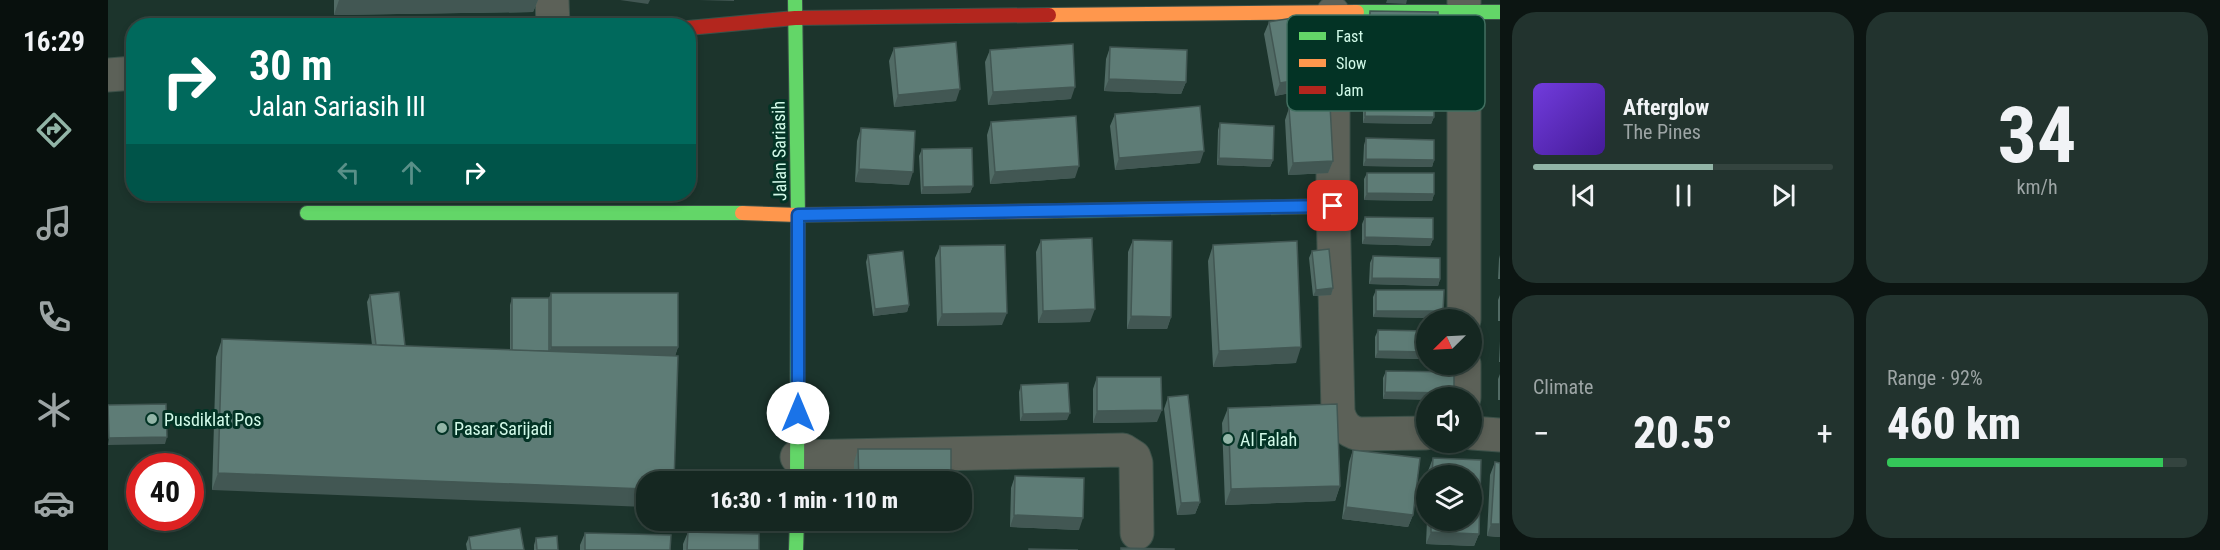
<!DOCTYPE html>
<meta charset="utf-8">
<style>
:root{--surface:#152721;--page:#22332e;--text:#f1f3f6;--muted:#9da5a5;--line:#34443f;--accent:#92b5a7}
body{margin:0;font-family:"Roboto Condensed",sans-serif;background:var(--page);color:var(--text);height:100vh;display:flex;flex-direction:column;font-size:22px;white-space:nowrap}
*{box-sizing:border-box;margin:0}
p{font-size:20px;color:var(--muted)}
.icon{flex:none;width:33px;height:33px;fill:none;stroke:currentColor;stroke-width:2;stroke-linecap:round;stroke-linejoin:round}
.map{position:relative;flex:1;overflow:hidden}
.details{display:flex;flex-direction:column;gap:12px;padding:12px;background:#0c1512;width:720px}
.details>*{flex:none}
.banner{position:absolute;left:18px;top:18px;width:570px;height:183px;border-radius:24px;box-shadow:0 3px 9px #0003,0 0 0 2px var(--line);background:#00695c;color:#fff;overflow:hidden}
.needle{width:39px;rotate:246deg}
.buttons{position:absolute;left:1308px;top:309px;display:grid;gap:12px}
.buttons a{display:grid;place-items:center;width:66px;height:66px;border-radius:50%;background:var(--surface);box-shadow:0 3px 9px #0003,0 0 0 2px var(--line);font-size:30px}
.speed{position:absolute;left:18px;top:453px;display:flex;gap:12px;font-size:30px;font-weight:700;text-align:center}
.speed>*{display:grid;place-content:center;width:78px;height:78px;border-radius:50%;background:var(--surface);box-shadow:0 3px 9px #0003,0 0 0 2px var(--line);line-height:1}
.speed .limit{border:9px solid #d22;background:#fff;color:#111}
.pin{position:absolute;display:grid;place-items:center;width:51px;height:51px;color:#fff;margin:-26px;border-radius:12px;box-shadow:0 3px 9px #0006}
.me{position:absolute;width:66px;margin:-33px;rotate:0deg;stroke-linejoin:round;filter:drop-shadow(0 0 4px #0008)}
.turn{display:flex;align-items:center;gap:21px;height:126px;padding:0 24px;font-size:27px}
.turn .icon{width:78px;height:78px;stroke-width:2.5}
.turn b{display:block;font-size:42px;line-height:51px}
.lanes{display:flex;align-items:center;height:57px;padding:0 24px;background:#0003;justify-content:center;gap:30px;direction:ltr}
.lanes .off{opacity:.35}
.big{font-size:45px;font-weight:800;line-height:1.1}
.details .tile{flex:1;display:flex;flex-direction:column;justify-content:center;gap:9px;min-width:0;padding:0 21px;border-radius:24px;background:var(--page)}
.details .dial{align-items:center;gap:0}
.dial b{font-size:78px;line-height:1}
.song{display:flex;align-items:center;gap:18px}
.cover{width:72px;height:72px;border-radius:9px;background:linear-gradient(135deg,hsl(260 70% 55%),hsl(260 70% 35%))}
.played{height:6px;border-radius:3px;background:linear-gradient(90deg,var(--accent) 60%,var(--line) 60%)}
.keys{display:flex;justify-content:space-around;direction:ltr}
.heat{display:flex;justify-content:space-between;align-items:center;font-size:33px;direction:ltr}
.charge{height:9px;border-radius:4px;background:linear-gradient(90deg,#34c759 92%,var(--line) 0)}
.details .tiles{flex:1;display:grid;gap:12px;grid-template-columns:repeat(2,1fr)}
.trip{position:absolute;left:528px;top:471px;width:336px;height:60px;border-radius:24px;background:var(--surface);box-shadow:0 3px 9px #0003,0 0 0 2px var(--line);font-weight:800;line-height:60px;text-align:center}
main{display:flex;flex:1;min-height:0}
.tabs{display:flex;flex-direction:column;width:108px;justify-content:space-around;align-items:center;background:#08100d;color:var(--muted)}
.tabs .icon{width:42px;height:42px}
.tabs .on{color:var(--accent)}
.tabs b{font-size:27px;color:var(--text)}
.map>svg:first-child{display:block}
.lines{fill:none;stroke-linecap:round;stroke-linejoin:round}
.street-casing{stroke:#3b5149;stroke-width:35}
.fast-casing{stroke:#3b5149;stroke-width:16}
.slow-casing{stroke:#3b5149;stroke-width:16}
.jam-casing{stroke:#3b5149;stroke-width:16}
.street{stroke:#5c6158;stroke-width:33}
.fast{stroke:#63d668;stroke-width:14}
.slow{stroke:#ff974d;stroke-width:14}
.jam{stroke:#b3261e;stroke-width:14}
.wall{fill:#516b65}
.shaded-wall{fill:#425753}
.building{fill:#5e7c76;stroke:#425753;stroke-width:1.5}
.route-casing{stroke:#114b97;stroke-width:15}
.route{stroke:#1a73e8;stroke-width:10}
.poi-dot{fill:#92b5a7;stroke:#033325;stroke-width:2}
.labels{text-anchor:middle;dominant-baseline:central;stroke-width:6;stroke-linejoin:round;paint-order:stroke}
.street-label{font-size:18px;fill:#d2fae9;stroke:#033325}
.poi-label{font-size:18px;fill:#d2fae9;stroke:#033325;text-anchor:start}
.key{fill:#033325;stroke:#416f60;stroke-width:1.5}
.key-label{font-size:16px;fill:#d2fae9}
</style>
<main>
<nav class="tabs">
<b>16:29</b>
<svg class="icon on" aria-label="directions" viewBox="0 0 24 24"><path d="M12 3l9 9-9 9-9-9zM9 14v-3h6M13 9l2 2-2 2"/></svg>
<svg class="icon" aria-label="music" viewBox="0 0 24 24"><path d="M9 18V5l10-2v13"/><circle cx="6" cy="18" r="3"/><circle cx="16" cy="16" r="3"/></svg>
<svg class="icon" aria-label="phone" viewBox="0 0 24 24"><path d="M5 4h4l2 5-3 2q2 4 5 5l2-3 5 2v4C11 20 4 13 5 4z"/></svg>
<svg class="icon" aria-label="climate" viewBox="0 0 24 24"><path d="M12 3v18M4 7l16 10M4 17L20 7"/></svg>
<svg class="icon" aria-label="car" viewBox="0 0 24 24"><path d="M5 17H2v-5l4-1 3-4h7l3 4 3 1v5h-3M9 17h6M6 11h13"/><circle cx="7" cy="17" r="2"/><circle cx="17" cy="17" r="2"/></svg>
</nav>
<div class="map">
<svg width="1392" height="550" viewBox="0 0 1392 550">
<rect width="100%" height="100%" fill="#1c342c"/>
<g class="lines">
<g class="street-casing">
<path id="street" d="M444 0 445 26
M1356 0V320
M1225 13V206L1230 412C1233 424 1239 431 1251 434L1318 433
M0 75 26 73
M1356 364V398
M1364 433 1392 435
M689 457 1015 450 1026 457 1028 463 1029 533"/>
</g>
<g class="fast-casing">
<path id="fast" d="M687 0 690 215 689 482
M1249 12H1392
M947 211 1225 206
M199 213H634
M688 550 689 520"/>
</g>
<g class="slow-casing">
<path id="slow" d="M941 15 1249 12
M634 213 690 215 947 211"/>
</g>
<g class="jam-casing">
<path id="jam" d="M580 28 687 18 941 15"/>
</g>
<use href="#street" class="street"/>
<use href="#fast" class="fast"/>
<use href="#slow" class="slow"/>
<use href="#jam" class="jam"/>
</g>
<path class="wall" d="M226 0H430L425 12 226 15Z
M1262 11 1327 40 1260 39V18Z
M1161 22 1202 89 1167 96 1156 34Z
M1002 47 1078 82 1073 94 996 91 998 59Z
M786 48 848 101 786 107 781 61Z
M882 50 963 99 880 105 877 62Z
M1262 57 1330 79 1328 86 1259 85 1260 64Z
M1258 95 1326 117 1323 124 1255 123V102Z
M1181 108 1225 161 1220 173 1180 175 1177 120Z
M1007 114 1092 163 1007 170 1002 126Z
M883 122 967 178 882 184 879 135Z
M1112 123 1165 160 1162 167 1109 165 1110 130Z
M753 128 801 185 747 182 749 141Z
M1258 138 1326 160 1324 167 1255 166 1256 145Z
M814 149 865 186 862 193 813 194 811 156Z
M1259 173 1326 194 1324 201 1256 200V179Z
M1257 217 1325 239 1322 246 1254 244V224Z
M933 240 982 322 930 323 928 252Z
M1025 240 1063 317 1059 329H1019L1020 252Z
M1105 245 1188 363 1105 367 1100 261Z
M832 246 894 325 829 326 827 258Z
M1204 251 1225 288 1223 295 1205 296 1201 258Z
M760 255 801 305 799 312 765 316 758 262Z
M1392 255V279H1390L1391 259Z
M1265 256 1332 279 1330 286 1261 284 1262 263Z
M1268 290 1335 311 1333 318 1265 317V297Z
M443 293 570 347 567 356 104 490 108 357 114 339 264 345 259 302 262 295 297 346 402 350V305L404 298H441Z
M1392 295V321H1390V300Z
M1270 330 1318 331V359L1267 358V337Z
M1392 340V362H1391L1392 341Z
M1278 371 1346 372 1275 399V378Z
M1392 374V400H1390V379Z
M989 377 1049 422 985 423V389Z
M913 385 959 420 912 421 911 392Z
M1060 397 1092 502 1087 514 1069 515 1056 409Z
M1120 408 1232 486 1227 501 1117 505 1114 423Z
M750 449 843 482H746V462Z
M1245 450 1305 515 1300 527 1234 519 1241 462Z
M1325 458 1373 460 1371 534 1366 546 1318 544 1319 520H1364V476H1320V471Z
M1387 462 1392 537 1379 536 1382 475Z
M907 476 971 530 902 527 903 488Z
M580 532 651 550H575V544Z
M477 533 562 550H472V545Z
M361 537 416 550H359L358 544Z
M428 538 450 550H426V545Z"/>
<path class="shaded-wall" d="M231 0H430L425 12 226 15Z
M512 0H542L540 4Z
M591 0H626V1Z
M1279 0H1299L1298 4 1278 3Z
M1262 32 1330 33 1327 40 1260 39Z
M1207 77 1202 89 1167 96 1172 83Z
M1262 78 1330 79 1328 86 1259 85Z
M1001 79 1078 82 1073 94 996 91Z
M967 87 963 99 880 105 885 92Z
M852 89 848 101 786 107 790 95Z
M1257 116 1326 117 1323 124 1255 123Z
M1096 151 1092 163 1007 170 1011 158Z
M1111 158 1165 160 1162 167 1109 165Z
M1258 159 1326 160 1324 167 1255 166Z
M1225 161 1220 173 1180 175 1185 163Z
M971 166 967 178 882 184 887 172Z
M751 169 805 172 801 185 747 182Z
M865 186 862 193 813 194 815 187Z
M1259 193 1326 194 1324 201 1256 200Z
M1257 237 1325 239 1322 246 1254 244Z
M1264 278 1332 279 1330 286 1261 284Z
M1225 288 1223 295 1205 296 1208 290Z
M801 305 799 312 765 316 767 309Z
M987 309 982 322 930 323 935 311Z
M1268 311H1335L1333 318 1265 317Z
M899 313 894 325 829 326 834 314Z
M1023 316 1063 317 1059 329H1019Z
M443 347H570L566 359 441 352Z
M1193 347 1188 363 1105 367 1111 351Z
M1270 351 1318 352V359L1267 358Z
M1277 392 1346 393 1344 398H1318V400L1275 399Z
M1054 410 1049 422 985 423 989 411Z
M962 413 959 420 912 421 915 414Z
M59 437 57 444 0 445 1 438Z
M110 473 538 489V507L104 490Z
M1232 486 1227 501 1117 505 1123 489Z
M1092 502 1087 514 1069 515 1073 503Z
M1238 507 1305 515 1300 527 1234 519Z
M906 515 975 518 971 530 902 527Z
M749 520H840L838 526 747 527Z
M1383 524H1392V537L1379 536Z
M1323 532 1371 534 1366 546 1318 544Z"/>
<path class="building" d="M1262 11 1330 12V33L1262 32Z
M1196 16 1207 77 1172 83 1161 22Z
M848 42 852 89 790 95 786 48Z
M965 44 967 87 885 92 882 50Z
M1002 47 1079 50 1078 82 1001 79Z
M1258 95 1326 97V117L1257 116Z
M1222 105 1225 161 1185 163 1181 108Z
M1092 106 1096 151 1011 158 1007 114Z
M968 116 971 166 887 172 883 122Z
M1112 123 1166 126 1165 160 1111 158Z
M753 128 807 131 805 172 751 169Z
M1258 138 1326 140V160L1258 159Z
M864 148 865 186 815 187 814 149Z
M1259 173H1326V194L1259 193Z
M1257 217 1325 218V239L1257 237Z
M984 238 987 309 935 311 933 240Z
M1025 240 1064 241 1063 317 1023 316Z
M1189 241 1193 347 1111 351 1105 245Z
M897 245 899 313 834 314 832 246Z
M1221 249 1225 288 1208 290 1204 251Z
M795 251 801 305 767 309 760 255Z
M1265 256 1332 258V279L1264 278Z
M1268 290H1336L1335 311H1268Z
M291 292 297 346 268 345 262 295Z
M443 293H570V347H443Z
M404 298H441V351L404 350Z
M1270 330 1318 331V352L1270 351Z
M114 339 570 356 566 482H538V489L110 473Z
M1278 371 1346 372V393L1277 392Z
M989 377H1053L1054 410 989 411Z
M960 383 962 413 915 414 913 385Z
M1080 395 1092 502 1073 503 1060 397Z
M58 404 59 437 1 438 0 405Z
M1229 404 1232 486 1123 489 1120 408Z
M750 449H843V482H751Z
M1245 450 1312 458 1305 515 1238 507Z
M1325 458 1373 460 1371 534 1323 532V520H1364V476H1324Z
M1387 462 1392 463V524H1383Z
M907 476 976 478 975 518 906 515Z
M412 528 416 550H363L361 537Z
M580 532 651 534V550H579Z
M477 533 563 535 562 550H477Z
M449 536 450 550H429L428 538Z
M1013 548 1066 549V550H1013Z
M921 549 970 550H921Z"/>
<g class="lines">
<g class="route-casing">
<path id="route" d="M690 413V215L1225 206"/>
</g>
<use href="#route" class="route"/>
</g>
<g class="poi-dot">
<circle cx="44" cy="419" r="6"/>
<circle cx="334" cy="428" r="6"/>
<circle cx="1120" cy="439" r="6"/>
</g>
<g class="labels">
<g class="street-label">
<text transform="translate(671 151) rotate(-91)">Jalan Sariasih</text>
</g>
<g class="poi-label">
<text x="56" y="419">Pusdiklat Pos</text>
<text x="346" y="428">Pasar Sarijadi</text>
<text x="1132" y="439">Al Falah</text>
</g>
</g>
<rect x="1179" y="15" width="198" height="96" rx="9" class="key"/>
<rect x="1191" y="32" width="27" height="8" fill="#63d668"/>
<rect x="1191" y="59" width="27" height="8" fill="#ff974d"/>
<rect x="1191" y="86" width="27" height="8" fill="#b3261e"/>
<g class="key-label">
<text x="1228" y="42">Fast</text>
<text x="1228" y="69">Slow</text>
<text x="1228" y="96">Jam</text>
</g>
</svg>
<div class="buttons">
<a><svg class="needle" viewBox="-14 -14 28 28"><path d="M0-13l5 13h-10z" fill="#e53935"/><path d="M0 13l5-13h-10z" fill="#9da5a5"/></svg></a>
<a><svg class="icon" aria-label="sound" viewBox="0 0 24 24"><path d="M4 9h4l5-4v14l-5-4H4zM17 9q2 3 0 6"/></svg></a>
<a><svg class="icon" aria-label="layers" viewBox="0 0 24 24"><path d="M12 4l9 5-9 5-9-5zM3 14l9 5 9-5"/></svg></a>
</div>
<div class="speed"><div class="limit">40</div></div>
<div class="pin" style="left:1225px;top:206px;background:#d93025"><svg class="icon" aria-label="arrive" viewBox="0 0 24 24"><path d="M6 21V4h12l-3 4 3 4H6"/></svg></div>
<svg class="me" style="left:690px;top:413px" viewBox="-20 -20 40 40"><circle r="19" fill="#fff"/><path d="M0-13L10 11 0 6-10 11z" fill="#1a73e8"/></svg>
<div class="trip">16:30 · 1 min · 110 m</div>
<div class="banner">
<div class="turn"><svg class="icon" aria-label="right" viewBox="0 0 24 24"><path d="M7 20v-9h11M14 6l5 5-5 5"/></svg><div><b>30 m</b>Jalan Sariasih III</div></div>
<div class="lanes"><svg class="icon off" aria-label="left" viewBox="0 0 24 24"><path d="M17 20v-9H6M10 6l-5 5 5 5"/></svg><svg class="icon off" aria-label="ahead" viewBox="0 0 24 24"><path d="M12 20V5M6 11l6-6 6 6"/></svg><svg class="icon" aria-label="right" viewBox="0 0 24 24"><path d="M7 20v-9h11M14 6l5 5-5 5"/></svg></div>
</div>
</div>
<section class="details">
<div class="tiles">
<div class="tile">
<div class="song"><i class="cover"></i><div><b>Afterglow</b><p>The Pines</p></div></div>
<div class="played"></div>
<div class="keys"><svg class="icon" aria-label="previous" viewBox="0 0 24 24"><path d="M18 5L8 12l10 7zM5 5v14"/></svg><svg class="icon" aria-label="pause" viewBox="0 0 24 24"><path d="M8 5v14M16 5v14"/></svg><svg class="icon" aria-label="next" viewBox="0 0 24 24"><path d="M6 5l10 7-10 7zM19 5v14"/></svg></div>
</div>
<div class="tile dial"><b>34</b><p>km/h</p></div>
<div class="tile"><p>Climate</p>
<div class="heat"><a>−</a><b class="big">20.5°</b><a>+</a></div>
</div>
<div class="tile"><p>Range · 92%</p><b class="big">460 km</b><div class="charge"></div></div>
</div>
</section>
</main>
